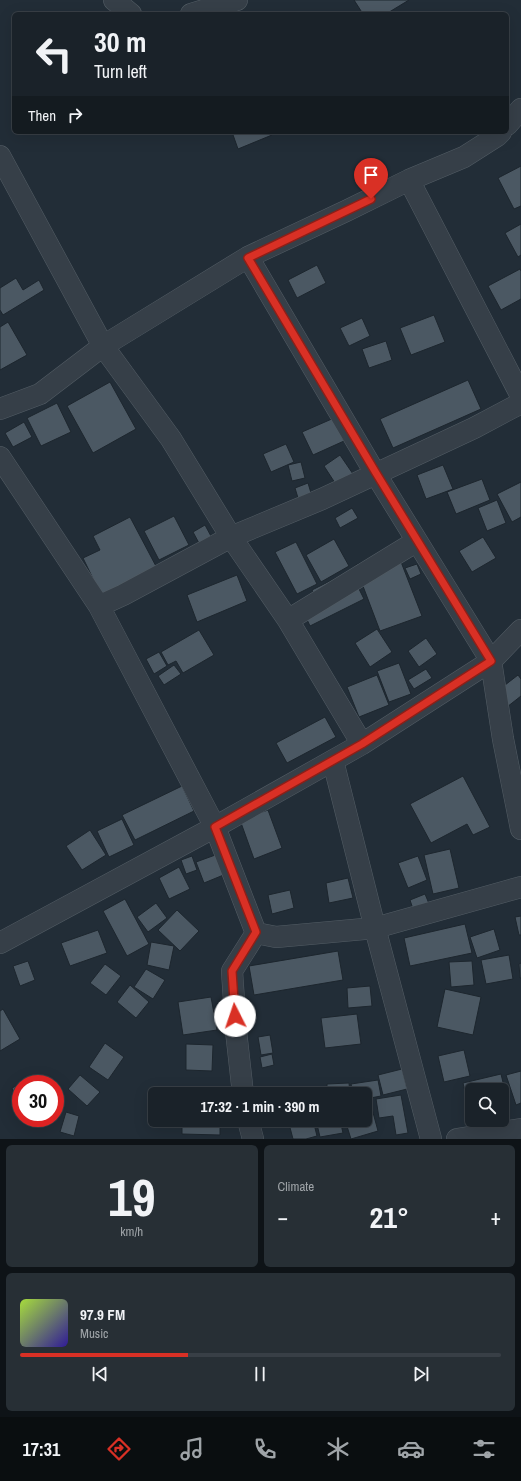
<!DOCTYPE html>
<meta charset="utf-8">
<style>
:root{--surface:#1a2229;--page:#272f35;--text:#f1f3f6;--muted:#9fa4a8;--line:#383f46;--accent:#d93025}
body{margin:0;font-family:"Archivo Narrow",sans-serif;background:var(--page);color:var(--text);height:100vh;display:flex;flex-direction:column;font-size:15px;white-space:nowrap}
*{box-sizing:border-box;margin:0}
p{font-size:13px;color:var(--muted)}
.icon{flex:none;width:22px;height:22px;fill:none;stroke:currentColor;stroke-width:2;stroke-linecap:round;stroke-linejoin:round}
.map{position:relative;height:1139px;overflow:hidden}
.details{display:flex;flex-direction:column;gap:6px;padding:6px;background:#0e1317;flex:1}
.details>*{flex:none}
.hud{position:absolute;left:12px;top:12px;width:497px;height:122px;border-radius:6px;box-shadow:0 4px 16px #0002,0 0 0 1px var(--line);background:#1a2229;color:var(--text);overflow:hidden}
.tools{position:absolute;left:465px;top:1083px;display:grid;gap:8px}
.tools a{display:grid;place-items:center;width:44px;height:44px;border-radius:6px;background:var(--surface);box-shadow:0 4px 16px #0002,0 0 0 1px var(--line);font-size:20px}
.speed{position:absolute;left:12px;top:1075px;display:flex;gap:8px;font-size:20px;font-weight:700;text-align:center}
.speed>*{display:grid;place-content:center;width:52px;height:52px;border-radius:50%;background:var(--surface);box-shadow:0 4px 16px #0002,0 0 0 1px var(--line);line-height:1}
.speed .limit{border:6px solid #d22;background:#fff;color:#111}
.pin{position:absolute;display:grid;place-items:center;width:34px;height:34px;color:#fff;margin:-41px -17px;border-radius:50% 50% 50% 0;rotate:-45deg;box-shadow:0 0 4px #0007}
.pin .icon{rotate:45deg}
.me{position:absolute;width:44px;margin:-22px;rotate:356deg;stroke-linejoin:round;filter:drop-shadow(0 0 3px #0008)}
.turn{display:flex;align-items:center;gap:14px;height:84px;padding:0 16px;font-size:18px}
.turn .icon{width:52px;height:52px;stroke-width:2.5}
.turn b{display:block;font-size:28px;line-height:34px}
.then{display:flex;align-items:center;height:38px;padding:0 16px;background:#0003;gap:8px;font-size:15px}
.big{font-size:30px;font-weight:800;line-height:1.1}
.details .card{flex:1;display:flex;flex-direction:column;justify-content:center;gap:6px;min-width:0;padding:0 14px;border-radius:6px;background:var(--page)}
.details .dial{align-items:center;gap:0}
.dial b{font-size:52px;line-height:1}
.song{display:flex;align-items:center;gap:12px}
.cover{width:48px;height:48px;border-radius:6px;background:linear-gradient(135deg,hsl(80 70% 55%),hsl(250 70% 35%))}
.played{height:4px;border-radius:2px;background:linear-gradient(90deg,var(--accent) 35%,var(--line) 35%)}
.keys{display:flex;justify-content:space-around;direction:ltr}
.heat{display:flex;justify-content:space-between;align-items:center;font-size:22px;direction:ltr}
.details .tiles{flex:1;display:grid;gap:6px;grid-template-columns:1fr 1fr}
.card:last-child{grid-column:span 2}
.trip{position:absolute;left:148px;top:1087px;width:224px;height:40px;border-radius:6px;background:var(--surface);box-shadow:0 4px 16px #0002,0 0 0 1px var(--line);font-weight:800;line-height:40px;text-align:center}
.tabs{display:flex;height:64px;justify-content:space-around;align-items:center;background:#0a0e10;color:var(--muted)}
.tabs .icon{width:28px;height:28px}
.tabs .selected{color:var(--accent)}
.tabs b{font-size:18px;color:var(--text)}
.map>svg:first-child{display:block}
.building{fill:#4b5863;stroke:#1d262e}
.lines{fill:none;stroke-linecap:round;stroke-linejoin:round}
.street-casing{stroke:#535d65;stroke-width:22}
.street{stroke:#363f48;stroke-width:21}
.route-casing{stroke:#8d1f18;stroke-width:10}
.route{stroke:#d93025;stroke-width:7}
</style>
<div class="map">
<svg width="521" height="1139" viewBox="0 0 521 1139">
<rect width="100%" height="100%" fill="#222d37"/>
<path class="building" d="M354 0H409L386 14H363Z
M232 132H271L272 135 238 149Z
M521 166V206L514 209 498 178Z
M521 224V255L518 257 505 233Z
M317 265 326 283 297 298 288 280Z
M520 269 521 271V299L501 310 488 286Z
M16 278 23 290 39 280 44 290 3 315 0 310V288Z
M434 315 445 342 411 355 400 328Z
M362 318 370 336 349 346 340 328Z
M8 322 27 355 0 370V327Z
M386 341 392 360 369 368 362 349Z
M468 380 481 409 393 448 380 419Z
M110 382 136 429 93 453 67 406Z
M57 403 71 432 41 446 27 418Z
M334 418 344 441 313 455 302 432Z
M24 422 32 437 13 447 5 433Z
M286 444 294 462 271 472 263 454Z
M340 455 353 474 337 486 324 466Z
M301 462 305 478 292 481 288 465Z
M443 465 453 489 426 499 417 475Z
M482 479 490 500 456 514 447 492Z
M521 482V517L512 522 497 494Z
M308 483 311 493 298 498 295 488Z
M497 500 506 523 487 531 478 508Z
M352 508 358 518 340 528 335 518Z
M174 516 189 545 159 560 144 531Z
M130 517 158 570 103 599 83 558 100 550 93 536Z
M205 525 212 538 200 545 193 532Z
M483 537 496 558 472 572 459 551Z
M334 539 349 566 321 582 306 555Z
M296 542 317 584 297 594 275 552Z
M396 549 422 616 380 631 355 565Z
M417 564 421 574 410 579 405 568Z
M350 571 364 599 310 626 303 611 319 604 312 590Z
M237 575 247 601 197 622 187 595Z
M377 629 392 652 370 667 355 643Z
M199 630 214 655 183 673 176 661 168 665 161 652Z
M426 638 437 654 419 667 408 651Z
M159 652 167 666 154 674 146 659Z
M399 663 411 694 389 702 377 671Z
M174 665 181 674 164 685 158 676Z
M426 669 432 678 414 689 408 680Z
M377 675 389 705 359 717 347 687Z
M518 675 521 679V696L507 707 496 692Z
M325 717 336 737 287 763 276 743Z
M463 776 490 827 473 835 467 824 431 843 410 804Z
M182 786 194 811 135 840 122 815Z
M268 810 282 848 254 859 240 820Z
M122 819 134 845 109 857 97 831Z
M90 830 106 855 82 870 66 846Z
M450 849 459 888 433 894 424 855Z
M218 854 226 874 204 883 196 862Z
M192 856 197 870 186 874 181 860Z
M418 856 427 880 408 888 398 863Z
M179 867 190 889 169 899 159 878Z
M348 878 353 898 329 903 326 883Z
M290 890 294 908 272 914 268 895Z
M425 894 430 906 414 912 410 900Z
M125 899 149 944 127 956 103 911Z
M156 903 167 918 148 932 137 917Z
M177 910 199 931 180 951 158 930Z
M521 916V935H519L515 917Z
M465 924 472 953 410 966 404 938Z
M494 929 500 950 477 958 470 937Z
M98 930 107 953 70 966 61 943Z
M151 942 174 946 169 970 147 965Z
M338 951 343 980 254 995 249 966Z
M509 955 513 979 486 984 481 960Z
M28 961 35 980 20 986 13 966Z
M472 961 474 985 451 987 449 962Z
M521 963V978H520L519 964Z
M105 964 121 976 106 995 90 983Z
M146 969 165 980 153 999 134 987Z
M130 985 149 1002 136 1018 117 1002Z
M370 986 372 1006 348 1008 347 988Z
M445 989 481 997 473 1035 437 1027Z
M211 997 217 1030 183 1035 178 1002Z
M3 1009 20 1039 0 1051V1011Z
M357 1014 361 1044 325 1048 321 1018Z
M270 1035 273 1053 261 1055 258 1037Z
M105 1043 124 1057 108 1080 89 1067Z
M186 1044 213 1045 212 1071 186 1070Z
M464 1050 470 1076 444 1082 438 1056Z
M272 1054 274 1065 262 1068 260 1057Z
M402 1069 407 1089 383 1095 378 1075Z
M521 1071V1103L516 1105 506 1075Z
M501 1074 508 1103 502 1105V1090H472V1112L470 1113 463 1083Z
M80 1075 100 1092 87 1106 68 1089Z
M30 1079 32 1084H21V1097L16 1099 12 1088Z
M378 1080 381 1096 365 1099V1094H353L351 1084Z
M349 1083 350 1094H327V1084Z
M401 1095 408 1133 396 1135 393 1116 379 1118 376 1099Z
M371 1105 378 1131 351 1139 345 1120H365V1107Z
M66 1112 79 1116 74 1136 60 1132Z
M182 1120H220V1135L182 1134Z
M288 1120H313L317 1136 306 1139H293Z
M316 1120H340L343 1133 320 1137Z"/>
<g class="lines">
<g class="street-casing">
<path id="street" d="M114 0 131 14
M191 14 237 0
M507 125 521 109
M0 156 103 346 171 439 231 537 322 499 474 428 521 403
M409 180 521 396
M248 257 375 473 491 661 503 739 521 829
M0 409 40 394 103 346 248 257 346 211 409 180 464 157 497 136 501 132
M0 457 99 606 215 827 256 933 232 971 236 1031 243 1094
M99 606 123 595 231 537 288 620 362 744
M288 620 417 541
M333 761 375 928 431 1139
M256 933 276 937 375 928 521 887
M0 943 215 827 362 744 491 661 521 630
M248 1120 253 1139
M457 1139 521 1129"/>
</g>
<use href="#street" class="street"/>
</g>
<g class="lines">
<g class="route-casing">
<path id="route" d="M235 1016 232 971 256 932 215 827 362 744 491 661 376 473 248 258 371 199"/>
</g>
<use href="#route" class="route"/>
</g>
</svg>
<div class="tools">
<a><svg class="icon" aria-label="search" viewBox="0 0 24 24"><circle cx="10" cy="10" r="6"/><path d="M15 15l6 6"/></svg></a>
</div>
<div class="speed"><div class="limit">30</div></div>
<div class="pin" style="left:371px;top:199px;background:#d93025"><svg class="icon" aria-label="arrive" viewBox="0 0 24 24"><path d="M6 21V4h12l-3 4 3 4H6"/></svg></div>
<svg class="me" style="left:235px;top:1016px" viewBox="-20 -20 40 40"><circle r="19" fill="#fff"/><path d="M0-13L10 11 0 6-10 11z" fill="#d93025"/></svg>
<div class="trip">17:32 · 1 min · 390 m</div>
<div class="hud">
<div class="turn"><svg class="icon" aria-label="left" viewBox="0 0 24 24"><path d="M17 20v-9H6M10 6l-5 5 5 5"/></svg><div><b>30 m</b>Turn left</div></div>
<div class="then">Then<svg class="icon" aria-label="right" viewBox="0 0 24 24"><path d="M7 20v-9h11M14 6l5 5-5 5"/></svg></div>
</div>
</div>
<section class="details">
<div class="tiles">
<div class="card dial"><b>19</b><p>km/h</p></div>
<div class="card"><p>Climate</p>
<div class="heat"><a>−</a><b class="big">21°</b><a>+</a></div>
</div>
<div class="card">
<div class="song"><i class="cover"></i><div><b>97.9 FM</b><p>Music</p></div></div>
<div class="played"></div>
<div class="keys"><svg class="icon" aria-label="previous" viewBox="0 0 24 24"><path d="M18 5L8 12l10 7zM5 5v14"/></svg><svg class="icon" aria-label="pause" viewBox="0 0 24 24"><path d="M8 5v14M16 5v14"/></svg><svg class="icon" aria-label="next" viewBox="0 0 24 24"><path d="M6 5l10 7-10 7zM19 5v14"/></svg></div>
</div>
</div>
</section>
<nav class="tabs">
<b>17:31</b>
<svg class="icon selected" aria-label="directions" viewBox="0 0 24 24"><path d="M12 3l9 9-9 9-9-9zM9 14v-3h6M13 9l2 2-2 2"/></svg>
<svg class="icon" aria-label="music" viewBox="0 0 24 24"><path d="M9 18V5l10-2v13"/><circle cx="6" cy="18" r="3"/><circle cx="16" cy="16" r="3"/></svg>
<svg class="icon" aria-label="phone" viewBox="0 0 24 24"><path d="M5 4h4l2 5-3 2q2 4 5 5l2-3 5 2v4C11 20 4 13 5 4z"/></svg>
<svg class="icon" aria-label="climate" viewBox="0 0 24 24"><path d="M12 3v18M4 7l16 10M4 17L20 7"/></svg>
<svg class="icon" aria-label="car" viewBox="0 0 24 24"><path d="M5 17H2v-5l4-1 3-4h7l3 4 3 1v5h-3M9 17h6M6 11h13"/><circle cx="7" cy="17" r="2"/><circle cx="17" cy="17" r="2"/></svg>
<svg class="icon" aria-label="filters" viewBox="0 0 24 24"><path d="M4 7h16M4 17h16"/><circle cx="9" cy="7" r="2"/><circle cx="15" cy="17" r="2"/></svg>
</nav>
